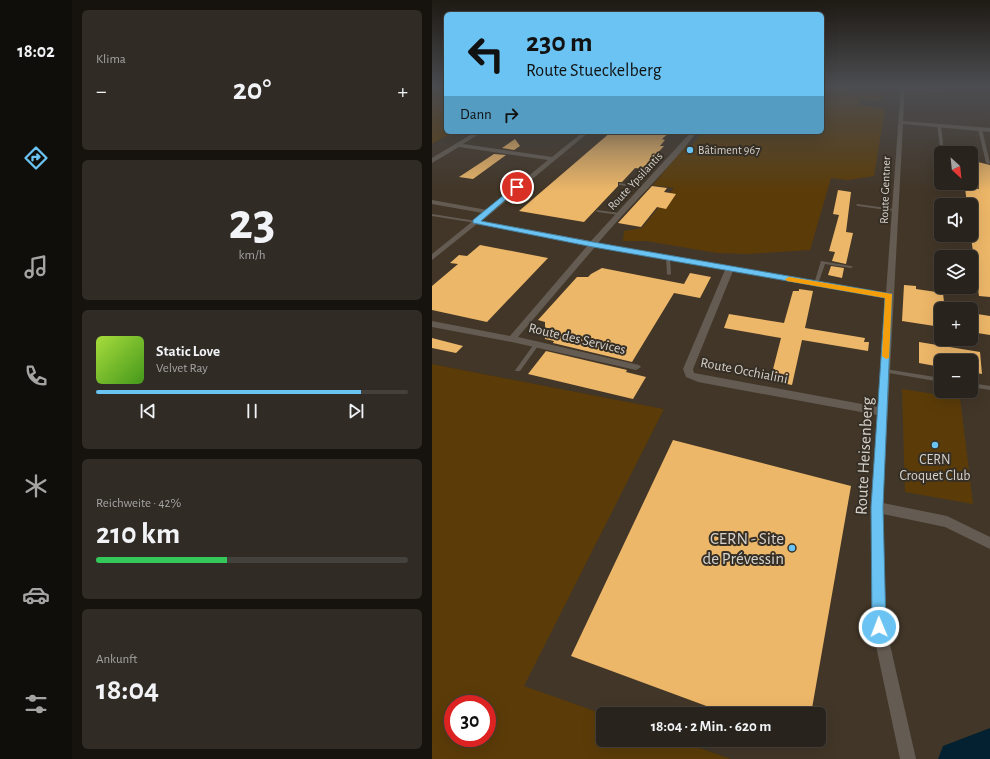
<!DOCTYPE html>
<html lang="de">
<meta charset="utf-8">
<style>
:root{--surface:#28231c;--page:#302b25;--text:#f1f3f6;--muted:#a5a4a3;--line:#44403b;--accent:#6ac3f2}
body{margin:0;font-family:"Alegreya Sans",sans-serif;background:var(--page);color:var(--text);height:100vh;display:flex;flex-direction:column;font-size:15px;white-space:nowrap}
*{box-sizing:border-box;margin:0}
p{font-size:13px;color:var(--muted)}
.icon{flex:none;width:22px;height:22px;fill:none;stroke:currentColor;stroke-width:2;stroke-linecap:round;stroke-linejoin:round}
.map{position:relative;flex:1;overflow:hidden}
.panel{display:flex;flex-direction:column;gap:10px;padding:10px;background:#16130f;width:360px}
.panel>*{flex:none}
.banner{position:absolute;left:12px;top:12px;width:380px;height:122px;border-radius:6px;box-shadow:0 4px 16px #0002,0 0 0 1px var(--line);background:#6ac3f2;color:#111;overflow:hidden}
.needle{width:26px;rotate:153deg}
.controls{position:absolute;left:502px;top:146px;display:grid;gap:8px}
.controls a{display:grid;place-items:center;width:44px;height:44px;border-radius:6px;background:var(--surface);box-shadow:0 4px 16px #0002,0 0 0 1px var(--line);font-size:20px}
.speed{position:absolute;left:12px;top:695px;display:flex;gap:8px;font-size:20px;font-weight:700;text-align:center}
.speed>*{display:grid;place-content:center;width:52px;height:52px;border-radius:50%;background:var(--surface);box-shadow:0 4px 16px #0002,0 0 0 1px var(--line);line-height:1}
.speed .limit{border:6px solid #d22;background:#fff;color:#111}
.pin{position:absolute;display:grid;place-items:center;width:34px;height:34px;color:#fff;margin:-17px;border:2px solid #fff;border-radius:50%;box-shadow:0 1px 4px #0007}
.me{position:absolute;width:44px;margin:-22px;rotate:359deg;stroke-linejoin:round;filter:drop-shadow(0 0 3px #0008)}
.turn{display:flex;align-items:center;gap:14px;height:84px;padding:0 16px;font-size:18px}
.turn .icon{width:52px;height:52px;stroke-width:2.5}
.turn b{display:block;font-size:28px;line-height:34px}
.then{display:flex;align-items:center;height:38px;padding:0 16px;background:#0003;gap:8px;font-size:15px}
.big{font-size:30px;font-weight:700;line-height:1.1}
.panel .tile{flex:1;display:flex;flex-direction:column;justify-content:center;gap:6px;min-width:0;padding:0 14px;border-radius:6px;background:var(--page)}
.panel .dial{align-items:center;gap:0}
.dial b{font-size:52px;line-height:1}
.song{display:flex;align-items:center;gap:12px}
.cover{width:48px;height:48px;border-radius:6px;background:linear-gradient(135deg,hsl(80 70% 55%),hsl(100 70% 35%))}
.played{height:4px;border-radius:2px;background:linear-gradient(90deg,var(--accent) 85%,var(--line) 85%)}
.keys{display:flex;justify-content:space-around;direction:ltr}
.heat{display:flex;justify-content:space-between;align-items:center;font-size:22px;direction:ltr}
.charge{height:6px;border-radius:3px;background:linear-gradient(90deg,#34c759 42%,var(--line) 0)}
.trip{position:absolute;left:164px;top:707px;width:230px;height:40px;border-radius:6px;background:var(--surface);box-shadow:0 4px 16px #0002,0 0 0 1px var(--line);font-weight:700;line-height:40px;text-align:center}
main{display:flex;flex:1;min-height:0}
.dock{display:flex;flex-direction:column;width:72px;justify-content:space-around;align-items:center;background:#100e0b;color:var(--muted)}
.dock .icon{width:28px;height:28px}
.dock .on{color:var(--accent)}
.dock b{font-size:18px;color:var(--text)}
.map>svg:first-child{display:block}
.built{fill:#423628;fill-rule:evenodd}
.green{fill:#5b3c09;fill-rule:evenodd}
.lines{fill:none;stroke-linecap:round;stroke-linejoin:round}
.river{fill:#032130;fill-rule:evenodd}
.building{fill:#edb769}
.lane{fill:#645c52;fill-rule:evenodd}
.street{fill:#645c52;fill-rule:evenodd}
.route{fill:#6ac3f2;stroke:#457f9d}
.slow{fill:#f59e0b}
.poi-dot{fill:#6ac3f2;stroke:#362f25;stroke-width:1.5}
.labels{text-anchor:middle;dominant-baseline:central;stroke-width:4;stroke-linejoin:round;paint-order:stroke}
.far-poi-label{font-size:12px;fill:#d5d1cb;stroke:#362f25;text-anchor:start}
.far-street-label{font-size:12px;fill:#d5d1cb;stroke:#362f25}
.street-label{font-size:14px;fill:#d5d1cb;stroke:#362f25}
.poi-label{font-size:14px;fill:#d5d1cb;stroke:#362f25}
.near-street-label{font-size:17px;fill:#d5d1cb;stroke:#362f25}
.near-poi-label{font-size:17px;fill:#d5d1cb;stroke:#362f25;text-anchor:end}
</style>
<main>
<nav class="dock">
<b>18:02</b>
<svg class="icon on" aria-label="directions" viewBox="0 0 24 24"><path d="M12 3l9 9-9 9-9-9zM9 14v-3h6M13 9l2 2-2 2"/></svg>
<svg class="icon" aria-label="music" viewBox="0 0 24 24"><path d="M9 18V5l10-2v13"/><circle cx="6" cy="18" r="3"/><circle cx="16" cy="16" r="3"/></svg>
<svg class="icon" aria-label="phone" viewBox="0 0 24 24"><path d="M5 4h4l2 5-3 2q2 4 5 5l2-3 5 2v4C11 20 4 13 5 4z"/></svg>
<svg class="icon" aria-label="climate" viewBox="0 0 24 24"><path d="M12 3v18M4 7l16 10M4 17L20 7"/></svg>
<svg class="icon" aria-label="car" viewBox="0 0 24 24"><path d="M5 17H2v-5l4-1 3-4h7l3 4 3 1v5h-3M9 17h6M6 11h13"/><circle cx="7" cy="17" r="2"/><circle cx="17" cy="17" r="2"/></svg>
<svg class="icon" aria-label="filters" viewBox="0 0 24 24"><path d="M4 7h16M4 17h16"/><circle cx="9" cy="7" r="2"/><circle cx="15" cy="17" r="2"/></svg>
</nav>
<section class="panel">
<div class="tile"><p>Klima</p>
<div class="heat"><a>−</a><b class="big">20°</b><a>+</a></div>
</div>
<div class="tile dial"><b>23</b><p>km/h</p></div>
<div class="tile">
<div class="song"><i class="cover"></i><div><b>Static Love</b><p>Velvet Ray</p></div></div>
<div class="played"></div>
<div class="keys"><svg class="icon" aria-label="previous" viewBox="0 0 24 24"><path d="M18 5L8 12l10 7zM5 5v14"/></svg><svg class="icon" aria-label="pause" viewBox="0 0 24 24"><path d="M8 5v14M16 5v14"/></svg><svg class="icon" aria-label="next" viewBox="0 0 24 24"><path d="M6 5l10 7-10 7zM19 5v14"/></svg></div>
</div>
<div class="tile"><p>Reichweite · 42%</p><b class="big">210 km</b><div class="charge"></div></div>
<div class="tile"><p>Ankunft</p><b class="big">18:04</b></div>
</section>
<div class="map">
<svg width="558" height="759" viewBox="0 0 558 759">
<rect width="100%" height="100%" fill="#362f25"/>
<path class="built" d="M390 85H558V759H299L245 740H387V714H171L91 686 232 409 0 364V145L22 132H390ZM509 153H539V183H509ZM509 205H539V235H509ZM509 257H539V287H509ZM509 309H539V339H509ZM509 361H539V391H509Z"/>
<path class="green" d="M0 85H14V132H22L0 144Z
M390 85H411L420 87V91L453 95 449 101 429 99 425 105 453 109 442 176 416 180 399 178 378 250 315 254 285 253 214 241H191L192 231 210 228 242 188 221 185 253 146 260 145 271 132H390Z
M0 364 232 409 92 686 171 714V740H245L299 759H0ZM21 704H55V738H21Z
M470 389 528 398 541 504 473 492Z"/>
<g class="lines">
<path class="river" d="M558 728V759H506L511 746Z"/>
</g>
<path class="building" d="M179 132H238L230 139 233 140 228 146H232L221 158 229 159 219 170 203 168 190 182H186V186L152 222 87 211Z
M83 139 88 146 82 150 70 148Z
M62 154 74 155 41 179 27 177Z
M542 161 558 165V297L547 296 539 237V205H535L533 187 547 189Z
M220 186 235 188 232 192 244 194 234 209 225 207 209 227 186 223Z
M406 190 419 192 414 232 421 233 414 264 400 261 403 252 397 251 407 215 401 214Z
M48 245 116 258 55 322 0 310V286L26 264 18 263 27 255 35 256Z
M399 266 412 268 410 278 396 275Z
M170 268 252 284 258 273 279 277 268 298 242 293 200 362 121 343 122 341 113 339V322L106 320 145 277H156L159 274Z
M472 285 484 286V289L511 293 512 302H509V327L470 321Z
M367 289 381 291 373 328 433 338 432 342H437L436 351 370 340 360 385 345 382 346 379 339 377 349 338 292 328 297 314 352 323 361 291H367Z
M539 313 558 316V335L539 332Z
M0 338 31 346 24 353 0 348Z
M487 342 548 352 550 374 539 372V361H509V367L487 363Z
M114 351 195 370 194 372 214 377 201 399 96 374Z
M241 440 419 486 379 714H296L139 656Z"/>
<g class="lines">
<path class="lane" d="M512 85H514L515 89 506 92 470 89 471 88 506 90 512 88Z
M507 124 509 125 512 153H509V154L505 125Z
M548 128 550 129 558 163 556 164 554 163 546 129Z
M187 183 212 187 214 188 212 189 188 185H187Z
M425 204 462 209 464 210 462 211 426 206 424 205Z
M165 210 187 213 189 214 187 215 166 212 164 211Z
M0 214 44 221 46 222 44 223 0 216Z
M234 256H238V257L239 274 237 275 235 274Z
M389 261 419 266 421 267 419 268 393 264 386 284 384 285H382V284Z
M104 343 107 345 106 346 88 371H84L83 370 84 369 102 344Z
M453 369 509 378V382L451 372 450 371 451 370Z
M539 383 558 386V390L539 387Z"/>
<path class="street" d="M469 85H473L471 121 558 128V132L471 124 451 503 515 516 558 537V549L513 527 451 514 454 627 484 759H468L440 627 439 507 445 415 266 382 254 377 251 369 293 270 163 247 86 337 207 365 209 367 204 370 80 342 0 327V321L78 336 156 245 45 224 0 260V254L51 213 0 204V200L55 210 116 160 27 147 0 163V158L43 132H50L31 144 120 157 151 132H157L50 221 159 241 259 132H265C235 171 198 205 166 243L454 293ZM301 271 454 298 446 407 262 373 261 369Z"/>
</g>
<linearGradient id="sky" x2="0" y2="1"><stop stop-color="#1e1a14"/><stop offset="0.45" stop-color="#4c4d51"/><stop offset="1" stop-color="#4c4d51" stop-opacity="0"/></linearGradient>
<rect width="558" height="191" fill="url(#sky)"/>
<path class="route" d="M83 186 88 187 49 221 161 242 460 294 451 507 454 627 452 631 447 633 442 631 440 627 439 507 453 298 161 247 41 223V220Z"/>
<path class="slow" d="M357 277 460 294 457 358 454 359 450 356 453 298 355 281 353 279Z"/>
<g class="poi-dot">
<circle cx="258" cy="150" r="4"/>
<circle cx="503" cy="445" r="4"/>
<circle cx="360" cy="548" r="4"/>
</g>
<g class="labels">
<g class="far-poi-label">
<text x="266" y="150">Bâtiment 967</text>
</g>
<g class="far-street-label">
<text transform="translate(203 181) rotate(-47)">Route Ypsilantis</text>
<text transform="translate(453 190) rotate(-88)">Route Gentner</text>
</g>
<g class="street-label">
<text transform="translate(145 339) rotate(13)">Route des Services</text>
<text transform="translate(312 371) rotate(11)">Route Occhialini</text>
</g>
<g class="poi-label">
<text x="503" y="460">CERN<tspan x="503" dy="16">Croquet Club</tspan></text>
</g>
<g class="near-street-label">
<text transform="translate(432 456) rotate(-87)">Route Heisenberg</text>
</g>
<g class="near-poi-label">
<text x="352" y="538">CERN - Site<tspan x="352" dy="20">de Prévessin</tspan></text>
</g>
</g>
</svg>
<div class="controls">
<a><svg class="needle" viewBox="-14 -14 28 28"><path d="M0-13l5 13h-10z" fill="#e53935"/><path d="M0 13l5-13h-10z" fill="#a5a4a3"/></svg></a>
<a><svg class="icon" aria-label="sound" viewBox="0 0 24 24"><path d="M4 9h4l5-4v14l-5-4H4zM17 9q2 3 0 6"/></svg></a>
<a><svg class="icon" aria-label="layers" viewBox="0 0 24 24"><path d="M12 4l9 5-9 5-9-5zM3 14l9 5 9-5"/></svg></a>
<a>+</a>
<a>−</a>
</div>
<div class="speed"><div class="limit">30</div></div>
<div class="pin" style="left:85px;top:187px;background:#d93025"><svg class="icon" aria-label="arrive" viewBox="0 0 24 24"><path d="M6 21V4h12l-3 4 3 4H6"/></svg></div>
<svg class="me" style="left:447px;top:627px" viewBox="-20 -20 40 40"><circle r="17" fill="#6ac3f2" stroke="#fff" stroke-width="3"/><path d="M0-11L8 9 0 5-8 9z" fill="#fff"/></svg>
<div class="trip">18:04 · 2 Min. · 620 m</div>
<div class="banner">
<div class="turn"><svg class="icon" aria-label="left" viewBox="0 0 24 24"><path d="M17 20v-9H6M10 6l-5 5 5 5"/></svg><div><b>230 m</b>Route Stueckelberg</div></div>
<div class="then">Dann<svg class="icon" aria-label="right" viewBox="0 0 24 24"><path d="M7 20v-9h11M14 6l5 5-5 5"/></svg></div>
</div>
</div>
</main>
